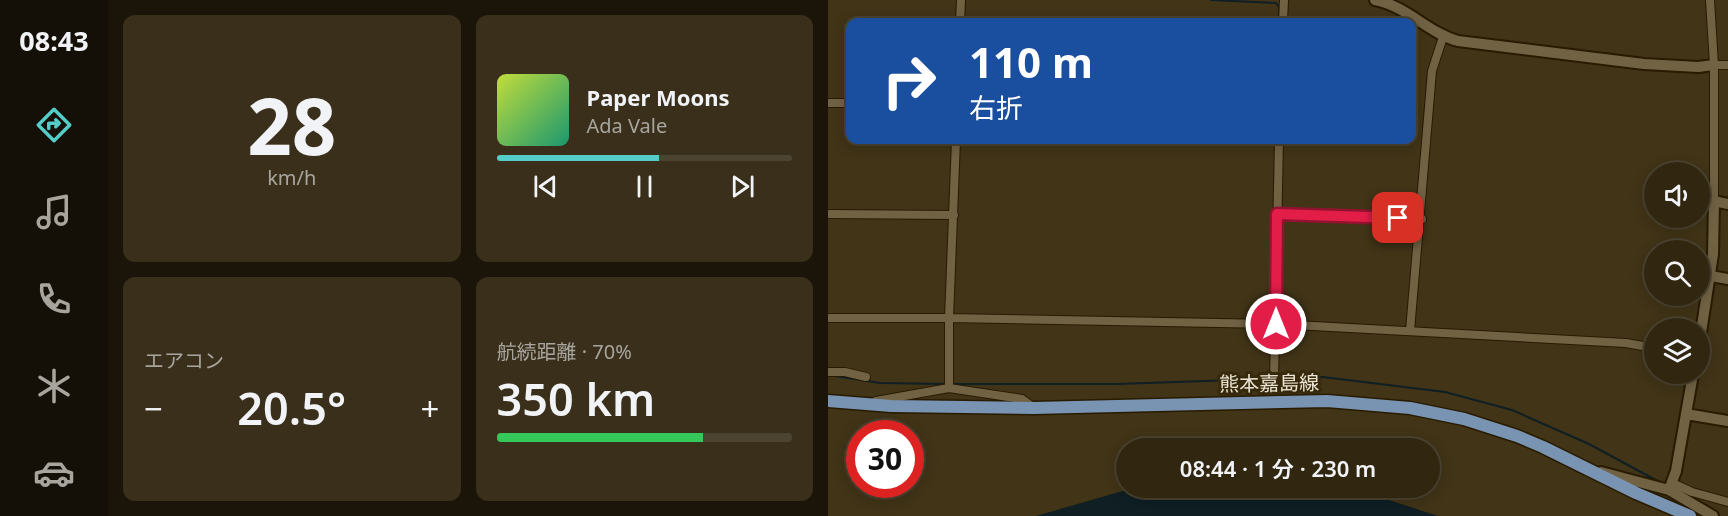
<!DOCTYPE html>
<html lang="ja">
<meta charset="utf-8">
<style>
:root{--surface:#312711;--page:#392f1a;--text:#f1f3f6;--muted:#a8a59f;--line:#4c4431;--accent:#54cdc8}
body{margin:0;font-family:"Noto Sans","Noto Sans JP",sans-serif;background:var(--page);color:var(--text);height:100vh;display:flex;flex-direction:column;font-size:22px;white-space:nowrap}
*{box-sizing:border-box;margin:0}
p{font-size:20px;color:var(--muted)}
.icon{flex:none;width:33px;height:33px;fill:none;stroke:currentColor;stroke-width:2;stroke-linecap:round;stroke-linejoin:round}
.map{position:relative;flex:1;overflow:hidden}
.drawer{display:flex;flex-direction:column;gap:15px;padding:15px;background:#1b1509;width:720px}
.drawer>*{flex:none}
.top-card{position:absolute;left:18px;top:18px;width:570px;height:126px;border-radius:12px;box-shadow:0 3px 15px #0003,0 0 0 2px var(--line);background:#1a4fa0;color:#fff;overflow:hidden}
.controls{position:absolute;left:816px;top:162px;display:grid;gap:12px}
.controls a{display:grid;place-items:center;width:66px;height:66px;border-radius:50%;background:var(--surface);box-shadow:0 3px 15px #0003,0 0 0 2px var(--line);font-size:30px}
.speed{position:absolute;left:18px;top:420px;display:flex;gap:12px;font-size:30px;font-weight:700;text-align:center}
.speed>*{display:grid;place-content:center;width:78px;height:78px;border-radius:50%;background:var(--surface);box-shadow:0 3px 15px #0003,0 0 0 2px var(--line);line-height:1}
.speed .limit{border:9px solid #d22;background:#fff;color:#111}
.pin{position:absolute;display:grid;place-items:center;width:51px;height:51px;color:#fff;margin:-26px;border-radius:12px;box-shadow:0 3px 9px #0006}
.me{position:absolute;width:66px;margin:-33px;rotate:0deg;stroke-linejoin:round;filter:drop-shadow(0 0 4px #0008)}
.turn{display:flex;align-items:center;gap:21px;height:126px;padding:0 24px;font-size:27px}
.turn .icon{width:78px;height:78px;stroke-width:2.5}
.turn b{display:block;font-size:42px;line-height:51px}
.big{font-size:45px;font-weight:600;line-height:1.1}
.drawer .tile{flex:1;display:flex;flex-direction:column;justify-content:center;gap:9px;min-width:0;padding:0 21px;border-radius:12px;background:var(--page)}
.drawer .dial{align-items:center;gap:0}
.dial b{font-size:78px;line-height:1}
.song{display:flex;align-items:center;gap:18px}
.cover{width:72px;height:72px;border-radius:9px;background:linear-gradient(135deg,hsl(70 70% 55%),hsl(160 70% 35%))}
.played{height:6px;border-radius:3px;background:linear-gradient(90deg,var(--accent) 55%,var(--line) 55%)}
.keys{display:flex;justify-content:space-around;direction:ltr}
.heat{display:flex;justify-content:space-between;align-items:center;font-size:33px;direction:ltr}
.charge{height:9px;border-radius:4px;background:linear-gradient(90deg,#34c759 70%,var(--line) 0)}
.drawer .tiles{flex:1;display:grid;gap:15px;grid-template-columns:repeat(2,1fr)}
.trip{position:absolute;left:288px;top:438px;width:324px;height:60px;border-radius:30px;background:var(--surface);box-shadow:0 3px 15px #0003,0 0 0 2px var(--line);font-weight:600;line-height:60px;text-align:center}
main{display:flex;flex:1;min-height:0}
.menu{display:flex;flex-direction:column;width:108px;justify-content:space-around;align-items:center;background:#141007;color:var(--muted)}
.menu .icon{width:42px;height:42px}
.menu .active{color:var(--accent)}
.menu b{font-size:27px;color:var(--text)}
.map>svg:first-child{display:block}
.water{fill:#0f1f24}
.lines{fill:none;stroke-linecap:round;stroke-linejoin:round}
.stream{stroke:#0f1f24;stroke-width:2}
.street-casing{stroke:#281b00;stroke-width:10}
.secondary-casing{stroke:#281b00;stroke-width:14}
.primary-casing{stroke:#281b00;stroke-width:15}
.street{stroke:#716244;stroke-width:8}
.secondary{stroke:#716244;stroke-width:10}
.primary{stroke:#7993b3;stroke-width:12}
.route-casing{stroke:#92132f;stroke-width:15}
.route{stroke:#e11d48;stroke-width:10}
.labels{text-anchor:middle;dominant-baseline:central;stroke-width:6;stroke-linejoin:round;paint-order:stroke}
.street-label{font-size:20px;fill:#ece4d3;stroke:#372a0c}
</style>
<main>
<nav class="menu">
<b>08:43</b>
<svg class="icon active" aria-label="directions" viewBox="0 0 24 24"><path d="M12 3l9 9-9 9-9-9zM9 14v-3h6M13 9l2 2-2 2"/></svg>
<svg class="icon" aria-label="music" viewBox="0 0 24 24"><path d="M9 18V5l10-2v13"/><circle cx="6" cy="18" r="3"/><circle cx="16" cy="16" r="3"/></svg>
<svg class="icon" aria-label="phone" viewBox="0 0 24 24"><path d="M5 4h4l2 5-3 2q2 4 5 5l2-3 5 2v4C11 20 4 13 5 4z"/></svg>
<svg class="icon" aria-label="climate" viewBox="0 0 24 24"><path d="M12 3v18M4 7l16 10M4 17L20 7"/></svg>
<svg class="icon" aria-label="car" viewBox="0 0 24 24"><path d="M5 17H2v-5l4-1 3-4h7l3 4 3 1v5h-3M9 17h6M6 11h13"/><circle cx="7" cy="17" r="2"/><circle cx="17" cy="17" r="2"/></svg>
</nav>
<section class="drawer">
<div class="tiles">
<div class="tile dial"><b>28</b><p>km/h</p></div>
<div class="tile">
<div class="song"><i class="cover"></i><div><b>Paper Moons</b><p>Ada Vale</p></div></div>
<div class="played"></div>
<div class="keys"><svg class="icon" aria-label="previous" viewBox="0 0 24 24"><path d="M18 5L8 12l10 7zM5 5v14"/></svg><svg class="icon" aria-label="pause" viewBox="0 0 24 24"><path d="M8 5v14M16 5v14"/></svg><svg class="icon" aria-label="next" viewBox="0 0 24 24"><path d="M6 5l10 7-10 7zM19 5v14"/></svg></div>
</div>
<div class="tile"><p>エアコン</p>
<div class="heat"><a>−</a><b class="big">20.5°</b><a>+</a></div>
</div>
<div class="tile"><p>航続距離 · 70%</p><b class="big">350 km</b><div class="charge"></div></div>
</div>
</section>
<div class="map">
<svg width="900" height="516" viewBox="0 0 900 516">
<rect width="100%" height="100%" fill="#413417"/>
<path class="water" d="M305 488H524L610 516H208Z"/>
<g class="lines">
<path class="stream" d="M383 0 448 3 451 7V22
M443 328 445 268
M7 376 52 383 118 384
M123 384H289L495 377 617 392 684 410 761 444 835 484"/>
<g class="street-casing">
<path id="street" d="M882 0 886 65V201
M132 22 133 0
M455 22 456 0
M886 65H900
M0 103H22
M0 214 126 215
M449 214 594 219
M0 318H121L448 324 798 343 826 348
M582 331 604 71 615 37
M0 372H17L38 377
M446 380 451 140
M121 388V318L128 140
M48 401 121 388 194 399 205 407
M844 483 864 492 900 502"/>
</g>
<g class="secondary-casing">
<path id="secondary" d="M547 0C579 6 600 33 630 41L816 64 870 67 886 65
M883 276 900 279
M872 339 885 254 886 201 900 204
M858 414 900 421
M773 472 841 490 885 516
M841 490 848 471 865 374"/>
</g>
<g class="primary-casing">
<path id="primary" d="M0 401 63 406 206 408 499 401 582 408 636 419 689 436 715 447 808 493 862 516"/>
</g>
<use href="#street" class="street"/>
<use href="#secondary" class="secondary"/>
<use href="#primary" class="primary"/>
</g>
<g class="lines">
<g class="route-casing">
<path id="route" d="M448 324 449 214 570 218"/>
</g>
<use href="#route" class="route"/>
</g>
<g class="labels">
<g class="street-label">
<text transform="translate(441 383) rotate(-1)">熊本嘉島線</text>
</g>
</g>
</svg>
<div class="controls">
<a><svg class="icon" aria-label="sound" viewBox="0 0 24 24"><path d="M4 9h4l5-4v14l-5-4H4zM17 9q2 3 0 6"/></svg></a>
<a><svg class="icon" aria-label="search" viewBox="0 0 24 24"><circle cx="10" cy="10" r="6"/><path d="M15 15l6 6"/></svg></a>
<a><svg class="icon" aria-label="layers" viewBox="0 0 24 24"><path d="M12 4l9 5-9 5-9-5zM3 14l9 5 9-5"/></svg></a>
</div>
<div class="speed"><div class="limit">30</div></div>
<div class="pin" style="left:570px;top:218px;background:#d93025"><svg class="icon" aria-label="arrive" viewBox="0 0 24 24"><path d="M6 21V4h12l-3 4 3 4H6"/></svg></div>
<svg class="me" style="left:448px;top:324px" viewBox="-20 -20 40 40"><circle r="17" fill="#e11d48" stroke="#fff" stroke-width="3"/><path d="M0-11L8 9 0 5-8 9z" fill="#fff"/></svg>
<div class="trip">08:44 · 1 分 · 230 m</div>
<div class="top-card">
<div class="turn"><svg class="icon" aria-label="right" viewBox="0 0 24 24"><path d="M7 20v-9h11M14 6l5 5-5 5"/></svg><div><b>110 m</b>右折</div></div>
</div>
</div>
</main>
